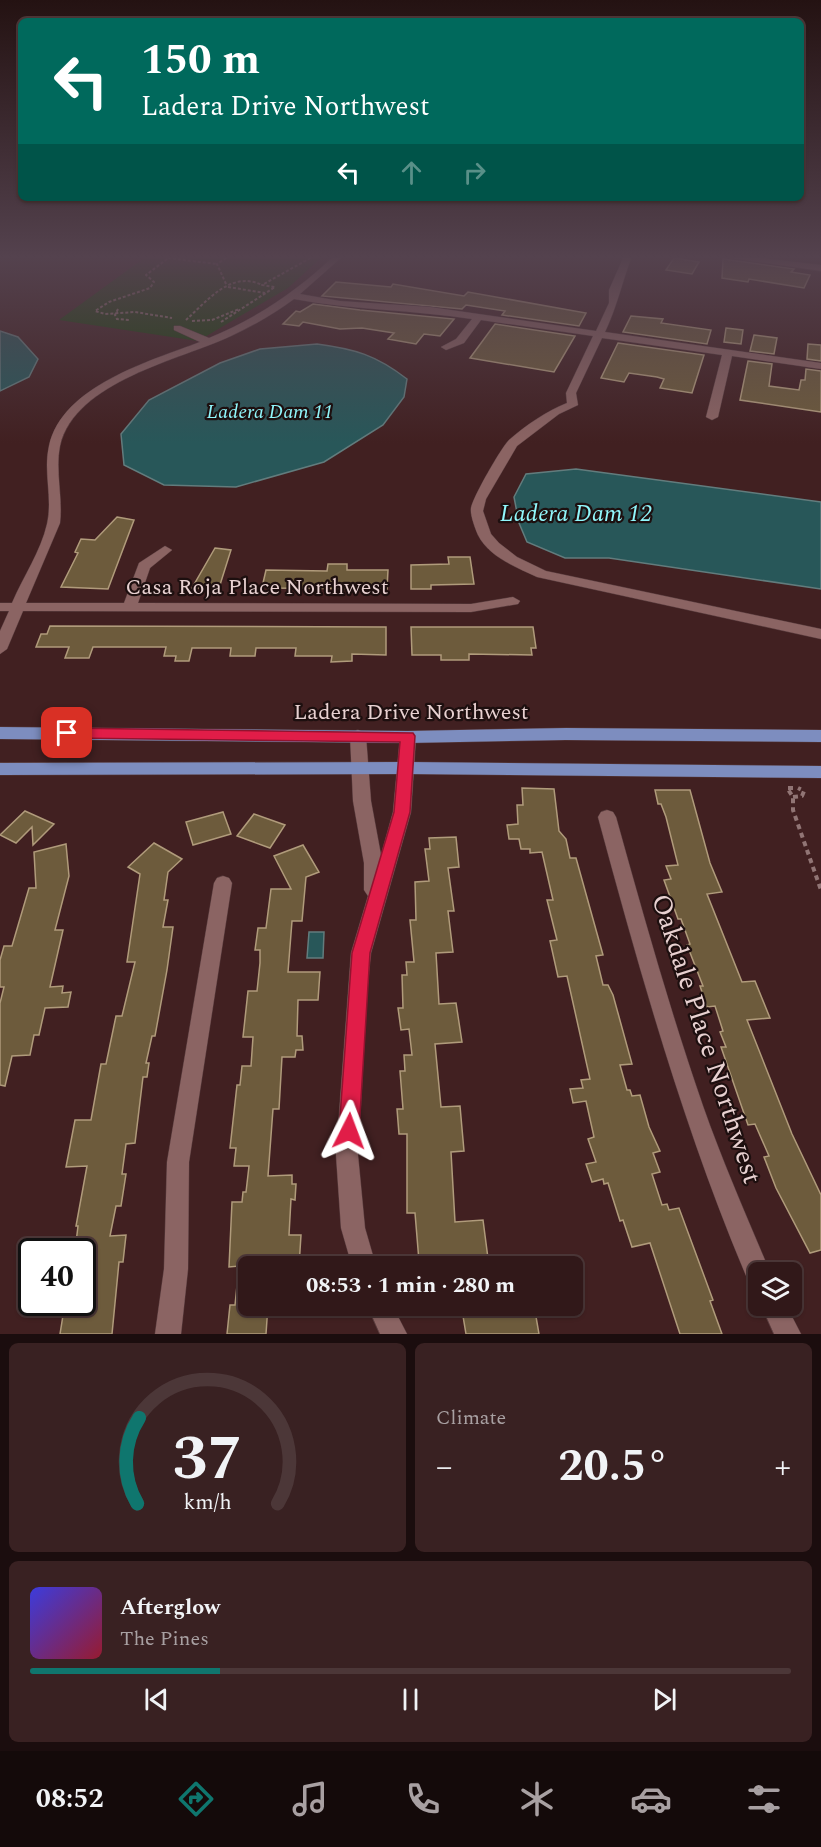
<!DOCTYPE html>
<meta charset="utf-8">
<style>
:root{--surface:#311819;--page:#392122;--text:#f1f3f6;--muted:#a8a0a2;--line:#4c3738;--accent:#0f766e}
body{margin:0;font-family:Spectral,serif;background:var(--page);color:var(--text);height:100vh;display:flex;flex-direction:column;font-size:22px;white-space:nowrap}
*{box-sizing:border-box;margin:0}
p{font-size:20px;color:var(--muted)}
.icon{flex:none;width:33px;height:33px;fill:none;stroke:currentColor;stroke-width:2;stroke-linecap:round;stroke-linejoin:round}
.map{position:relative;height:1334px;overflow:hidden}
.details{display:flex;flex-direction:column;gap:9px;padding:9px;background:#1b0d0e;flex:1}
.details>*{flex:none}
.top-card{position:absolute;left:18px;top:18px;width:786px;height:183px;border-radius:9px;box-shadow:0 2px 4px #0004,0 0 0 2px var(--line);background:#00695c;color:#fff;overflow:hidden}
.buttons{position:absolute;left:748px;top:1262px;display:grid;gap:12px}
.buttons a{display:grid;place-items:center;width:54px;height:54px;border-radius:9px;background:var(--surface);box-shadow:0 2px 4px #0004,0 0 0 2px var(--line);font-size:30px}
.speed{position:absolute;left:18px;top:1238px;display:flex;gap:12px;font-size:30px;font-weight:700;text-align:center}
.speed>*{display:grid;place-content:center;width:78px;height:78px;border-radius:50%;background:var(--surface);box-shadow:0 2px 4px #0004,0 0 0 2px var(--line);line-height:1}
.speed .limit{border:3px solid #111;border-radius:9px;background:#fff;color:#111}
.pin{position:absolute;display:grid;place-items:center;width:51px;height:51px;color:#fff;margin:-26px;border-radius:12px;box-shadow:0 3px 9px #0006}
.me{position:absolute;width:66px;margin:-33px;rotate:3deg;stroke-linejoin:round;filter:drop-shadow(0 0 4px #0008)}
.turn{display:flex;align-items:center;gap:21px;height:126px;padding:0 24px;font-size:27px}
.turn .icon{width:78px;height:78px;stroke-width:2.5}
.turn b{display:block;font-size:42px;line-height:51px}
.lanes{display:flex;align-items:center;height:57px;padding:0 24px;background:#0003;justify-content:center;gap:30px;direction:ltr}
.lanes .off{opacity:.35}
.big{font-size:45px;font-weight:700;line-height:1.1}
.details .tile{flex:1;display:flex;flex-direction:column;justify-content:center;gap:9px;min-width:0;padding:0 21px;border-radius:9px;background:var(--page)}
.details .dial{align-items:center;gap:0}
.dial svg{height:156px;overflow:visible;fill:none;stroke:var(--line);stroke-width:7;stroke-linecap:round;text-anchor:middle}
.dial text{fill:var(--text);stroke:none}
.song{display:flex;align-items:center;gap:18px}
.cover{width:72px;height:72px;border-radius:9px;background:linear-gradient(135deg,hsl(240 70% 55%),hsl(350 70% 35%))}
.played{height:6px;border-radius:3px;background:linear-gradient(90deg,var(--accent) 25%,var(--line) 25%)}
.keys{display:flex;justify-content:space-around;direction:ltr}
.heat{display:flex;justify-content:space-between;align-items:center;font-size:33px;direction:ltr}
.details .tiles{flex:1;display:grid;gap:9px;grid-template-columns:1fr 1fr}
.tile:last-child{grid-column:span 2}
.trip{position:absolute;left:238px;top:1256px;width:345px;height:60px;border-radius:9px;background:var(--surface);box-shadow:0 2px 4px #0004,0 0 0 2px var(--line);font-weight:700;line-height:60px;text-align:center}
.dock{display:flex;height:96px;justify-content:space-around;align-items:center;background:#140a0a;color:var(--muted)}
.dock .icon{width:42px;height:42px}
.dock .active{color:var(--accent)}
.dock b{font-size:27px;color:var(--text)}
.map>svg:first-child{display:block}
.green{fill:#19400c}
.water{fill:#285759;stroke:#627c7d;stroke-width:1.5}
.building{fill:#6d5b3c;stroke:#b09b7b;stroke-width:1.5}
.lines{fill:none;stroke-linecap:round;stroke-linejoin:round}
.minor-casing{stroke:#583c3e;stroke-width:1}
.major-casing{stroke:#583c3e;stroke-width:1}
.path-far1{stroke:#917575;stroke-width:2;stroke-dasharray:3 2;stroke-linecap:butt}
.path{stroke:#917575;stroke-width:4;stroke-dasharray:5 4;stroke-linecap:butt}
.minor{fill:#8b6463;fill-rule:evenodd}
.major{fill:#7d8dbf;fill-rule:evenodd}
.route{fill:#e11d48;stroke:#92132f;stroke-width:1.5}
.labels{text-anchor:middle;dominant-baseline:central;stroke-width:4.5;stroke-linejoin:round;paint-order:stroke}
.far-water-label{font-size:20px;font-style:italic;fill:#91f7fc;stroke:#1d0f0f}
.street-label{font-size:22px;fill:#e8d1d1;stroke:#1d0f0f}
.water-label{font-size:24px;font-style:italic;fill:#91f7fc;stroke:#1d0f0f}
.near-street-label{font-size:27px;fill:#e8d1d1;stroke:#1d0f0f}
</style>
<div class="map">
<svg width="821" height="1334" viewBox="0 0 821 1334">
<rect width="100%" height="100%" fill="#412021"/>
<path class="green" d="M147 256H323L288 288 198 341 59 320Z"/>
<path class="water" d="M0 331 18 337 38 359 29 377 0 391Z
M317 344C355 349 376 355 407 379L404 397 383 425 324 462 236 487 164 485 124 465 121 434 149 400 220 363 260 349Z
M576 469 821 502V589L609 558H565L527 542 519 523 514 497 526 474Z
M309 932H324L323 958H307Z"/>
<path class="building" d="M674 258 699 262 692 274 666 270Z
M723 259 794 269 791 272 810 275 804 288 749 279 748 282 722 278Z
M336 282 391 287 393 284 464 296 468 292 586 313 579 326 502 315 505 311 466 305 462 309 322 296Z
M313 304 360 310 454 319 440 336 424 334 416 344 388 339 394 333 362 328 340 329 303 322 299 326 283 324 296 311 300 312Z
M631 316 663 319 661 323 711 330 707 344 623 332Z
M495 324 575 336 554 372 470 358Z
M726 328 743 330 741 344 724 342Z
M754 335 777 338 774 354 750 351Z
M618 343 704 355 692 393 660 388 664 379 657 377 629 373 624 382 601 378Z
M808 344 821 345V361L807 359Z
M748 361 772 364 769 386 799 390 801 380H805L806 369 821 371V412L740 400Z
M117 517 134 520 108 589 61 587 78 553 75 552 81 539 95 540Z
M215 548 231 550 219 588H192Z
M448 557H470L474 584 431 585V589H411V565L449 564Z
M328 564H347V570H388L387 589 267 588 268 583H263L266 570 327 571Z
M50 626 386 627V655L352 654V661L331 662 332 656H295L296 648H256L255 656H230L231 648H192L189 661H175L176 656H164L166 647H93L89 658H65L69 647H36L41 634H47Z
M411 627H533L536 648H531L532 655 469 654V660H441V655H412Z
M522 788 554 789 559 831 566 839 570 858H576L603 955 596 956 603 985H608L613 995 632 1064 620 1065 627 1090H630L632 1096 640 1095 649 1127 660 1151 653 1153 660 1172 652 1174 662 1205 667 1204 669 1210 679 1208 713 1300 710 1301 722 1334H680L650 1243 632 1247 623 1220 620 1221 608 1183 604 1184 603 1179 592 1182 586 1164 596 1162 588 1139 594 1137 586 1101 573 1103 570 1089 583 1088 581 1080 590 1079 567 976 558 977 550 941 557 940 547 900H553L542 852 530 853V849H521L519 839H509L507 825 518 824 517 805H523Z
M655 790H690L710 863 722 892 707 894 742 982 755 981 770 1018 747 1020 792 1134 821 1195V1250L810 1253 776 1188 764 1157 769 1156 755 1124 748 1125 721 1047H726L720 1032 723 1031 715 1006 707 1007 700 986H703L687 945 690 944 681 919H678L664 880 671 879 666 866 678 865 666 817 661 804H658Z
M25 811 54 824 33 845 32 827 16 843 0 835Z
M223 812 231 834 193 845 186 822Z
M254 814 285 825 270 848 237 836Z
M456 837 459 867 448 868 454 911H448L453 952 436 953 439 1004 456 1003 462 1042 435 1044 441 1107 460 1106 464 1151 451 1152 455 1222 483 1220 489 1266H428V1261H419L415 1213H407V1134H399L397 1109H403L400 1071H405L404 1055H412L409 1029 401 1030 398 1008H403L402 975H407L406 962H414L410 920H416L415 882 429 881 425 849H430L429 838Z
M154 843 182 859 168 872 164 900H168L163 927H173L167 970 155 1036H152L146 1063H149L147 1077H143L135 1143 126 1144 122 1174H126L121 1206H116L110 1236 126 1235 123 1262H119L112 1334H60L65 1303H82V1251H75L78 1226H76L87 1166 66 1167 75 1120H91L101 1064H106L116 1016H122L135 962H127L140 874 128 867Z
M66 844 69 876 55 930H63L50 987 63 986 62 993 71 992 68 1007 45 1008 39 1035H34L30 1055 12 1056 5 1086 0 1085V1003L4 987H0V960L4 946H12L29 888H36L34 852Z
M303 845 319 872 306 877 302 921H292L288 972H320L318 1000H298L297 1036H302L303 1050H296L295 1057H282L279 1109H273L268 1176 292 1175V1184H296L295 1200 291 1199 289 1235H301L299 1266H249V1305H268L266 1334H227L230 1305H235L239 1266 229 1267 232 1202H242L243 1192H246L249 1166H234L236 1148H230L237 1085H240L242 1066H251L253 1037H243L248 991H257L260 963V950H255L258 928H266L271 889H291L274 856Z
M472 1305H534L539 1334H466L463 1316 473 1315Z"/>
<g class="lines">
<g class="minor-casing">
<path id="minor" d="M334 256H343L300 294 340 301 430 307 596 331 609 303V290L624 256H632C622 282 617 307 605 332L821 363V369L732 356 718 417 712 420 706 417 722 355 602 338 576 393 578 405 559 414 517 446 486 499 483 511 491 534 499 543 517 557 546 571 821 629V639L537 577C516 567 489 557 478 535 475 528 470 515 471 508 473 497 501 448 509 440 526 425 547 411 567 403L566 393 593 336 481 320 464 343 446 350 441 347 456 339 472 319C413 310 353 310 294 299 275 313 253 326 231 336 180 360 75 381 60 446 55 471 63 497 60 523L26 603H124L139 563 165 546 172 550 150 568 138 603 471 604 513 597 520 601 518 604 471 612 23 611 7 649 0 654V631L9 611H0V603H12C23 577 41 551 47 524 53 498 43 472 49 446 62 386 150 361 200 342L174 330V326H180L209 338C256 319 297 291 334 256Z
M716 256H743L821 265V271Z
M358 730 364 732 366 736 371 801 381 855 393 812 400 737 402 733H414L416 737 411 812 371 953 367 990 358 1155 365 1228 376 1266H352L341 1228 336 1155 351 953 368 896 364 890V863L353 801 350 736 352 732Z
M607 810 613 812 616 817C643 914 670 1011 703 1106 723 1163 747 1217 770 1272H759V1288L750 1285C685 1133 641 976 598 817L601 812Z
M223 876 229 878 232 883 189 1162 188 1269 181 1334H155L164 1269 167 1162 214 883 217 878Z
M367 1305H392L407 1334H380Z
M761 1305H786L801 1334H774Z"/>
</g>
<g class="major-casing">
<path id="major" d="M0 727 408 731 566 728 821 730V742L566 740 408 743 0 739Z
M407 762 821 766V778L407 774 0 775V763Z"/>
</g>
<path class="path-far1" d="M171 256 146 275 154 282 150 288 109 302 95 311 105 314 135 312 172 318
M168 258 217 264
M226 284 217 264 229 256
M228 287 265 293
M118 309 115 315 117 319 129 320
M186 320C207 301 231 270 262 285
M192 321 212 320 239 309
M221 322 275 287 262 285 314 256"/>
<path class="path" d="M793 788H787L793 797V810L821 890
M793 797 802 796 804 791 798 788"/>
<use href="#minor" class="minor"/>
<use href="#major" class="major"/>
</g>
<linearGradient id="sky" x2="0" y2="1"><stop stop-color="#241212"/><stop offset="0.58" stop-color="#54424e"/><stop offset="1" stop-color="#54424e" stop-opacity="0"/></linearGradient>
<rect width="821" height="443" fill="url(#sky)"/>
<path class="route" d="M67 728 413 733 415 736 410 812 370 953 359 1131 356 1138 349 1141 341 1138 339 1131 352 953 394 812 400 742 67 738 60 733Z"/>
<g class="labels">
<g class="far-water-label">
<text x="270" y="412">Ladera Dam 11</text>
</g>
<g class="street-label">
<text x="257" y="587">Casa Roja Place Northwest</text>
<text x="411" y="712">Ladera Drive Northwest</text>
</g>
<g class="water-label">
<text x="576" y="514">Ladera Dam 12</text>
</g>
<g class="near-street-label">
<text transform="translate(706 1039) rotate(72)">Oakdale Place Northwest</text>
</g>
</g>
</svg>
<div class="buttons">
<a><svg class="icon" aria-label="layers" viewBox="0 0 24 24"><path d="M12 4l9 5-9 5-9-5zM3 14l9 5 9-5"/></svg></a>
</div>
<div class="speed"><div class="limit">40</div></div>
<div class="pin" style="left:67px;top:733px;background:#d93025"><svg class="icon" aria-label="arrive" viewBox="0 0 24 24"><path d="M6 21V4h12l-3 4 3 4H6"/></svg></div>
<svg class="me" style="left:349px;top:1131px" viewBox="-20 -20 40 40"><path d="M0-17L14 15 0 8-14 15z" fill="#e11d48" stroke="#fff" stroke-width="4"/></svg>
<div class="trip">08:53 · 1 min · 280 m</div>
<div class="top-card">
<div class="turn"><svg class="icon" aria-label="left" viewBox="0 0 24 24"><path d="M17 20v-9H6M10 6l-5 5 5 5"/></svg><div><b>150 m</b>Ladera Drive Northwest</div></div>
<div class="lanes"><svg class="icon" aria-label="left" viewBox="0 0 24 24"><path d="M17 20v-9H6M10 6l-5 5 5 5"/></svg><svg class="icon off" aria-label="ahead" viewBox="0 0 24 24"><path d="M12 20V5M6 11l6-6 6 6"/></svg><svg class="icon off" aria-label="right" viewBox="0 0 24 24"><path d="M7 20v-9h11M14 6l5 5-5 5"/></svg></div>
</div>
</div>
<section class="details">
<div class="tiles">
<div class="tile dial"><svg viewBox="0 0 100 80">
<path d="M14 69A42 42 0 1 1 86 69"/>
<path d="M14 69A42 42 0 0 1 15 25" stroke="#0f766e"/>
<text x="50" y="56" font-size="32" font-weight="700">37</text>
<text x="50" y="72" font-size="11">km/h</text>
</svg></div>
<div class="tile"><p>Climate</p>
<div class="heat"><a>−</a><b class="big">20.5°</b><a>+</a></div>
</div>
<div class="tile">
<div class="song"><i class="cover"></i><div><b>Afterglow</b><p>The Pines</p></div></div>
<div class="played"></div>
<div class="keys"><svg class="icon" aria-label="previous" viewBox="0 0 24 24"><path d="M18 5L8 12l10 7zM5 5v14"/></svg><svg class="icon" aria-label="pause" viewBox="0 0 24 24"><path d="M8 5v14M16 5v14"/></svg><svg class="icon" aria-label="next" viewBox="0 0 24 24"><path d="M6 5l10 7-10 7zM19 5v14"/></svg></div>
</div>
</div>
</section>
<nav class="dock">
<b>08:52</b>
<svg class="icon active" aria-label="directions" viewBox="0 0 24 24"><path d="M12 3l9 9-9 9-9-9zM9 14v-3h6M13 9l2 2-2 2"/></svg>
<svg class="icon" aria-label="music" viewBox="0 0 24 24"><path d="M9 18V5l10-2v13"/><circle cx="6" cy="18" r="3"/><circle cx="16" cy="16" r="3"/></svg>
<svg class="icon" aria-label="phone" viewBox="0 0 24 24"><path d="M5 4h4l2 5-3 2q2 4 5 5l2-3 5 2v4C11 20 4 13 5 4z"/></svg>
<svg class="icon" aria-label="climate" viewBox="0 0 24 24"><path d="M12 3v18M4 7l16 10M4 17L20 7"/></svg>
<svg class="icon" aria-label="car" viewBox="0 0 24 24"><path d="M5 17H2v-5l4-1 3-4h7l3 4 3 1v5h-3M9 17h6M6 11h13"/><circle cx="7" cy="17" r="2"/><circle cx="17" cy="17" r="2"/></svg>
<svg class="icon" aria-label="filters" viewBox="0 0 24 24"><path d="M4 7h16M4 17h16"/><circle cx="9" cy="7" r="2"/><circle cx="15" cy="17" r="2"/></svg>
</nav>
